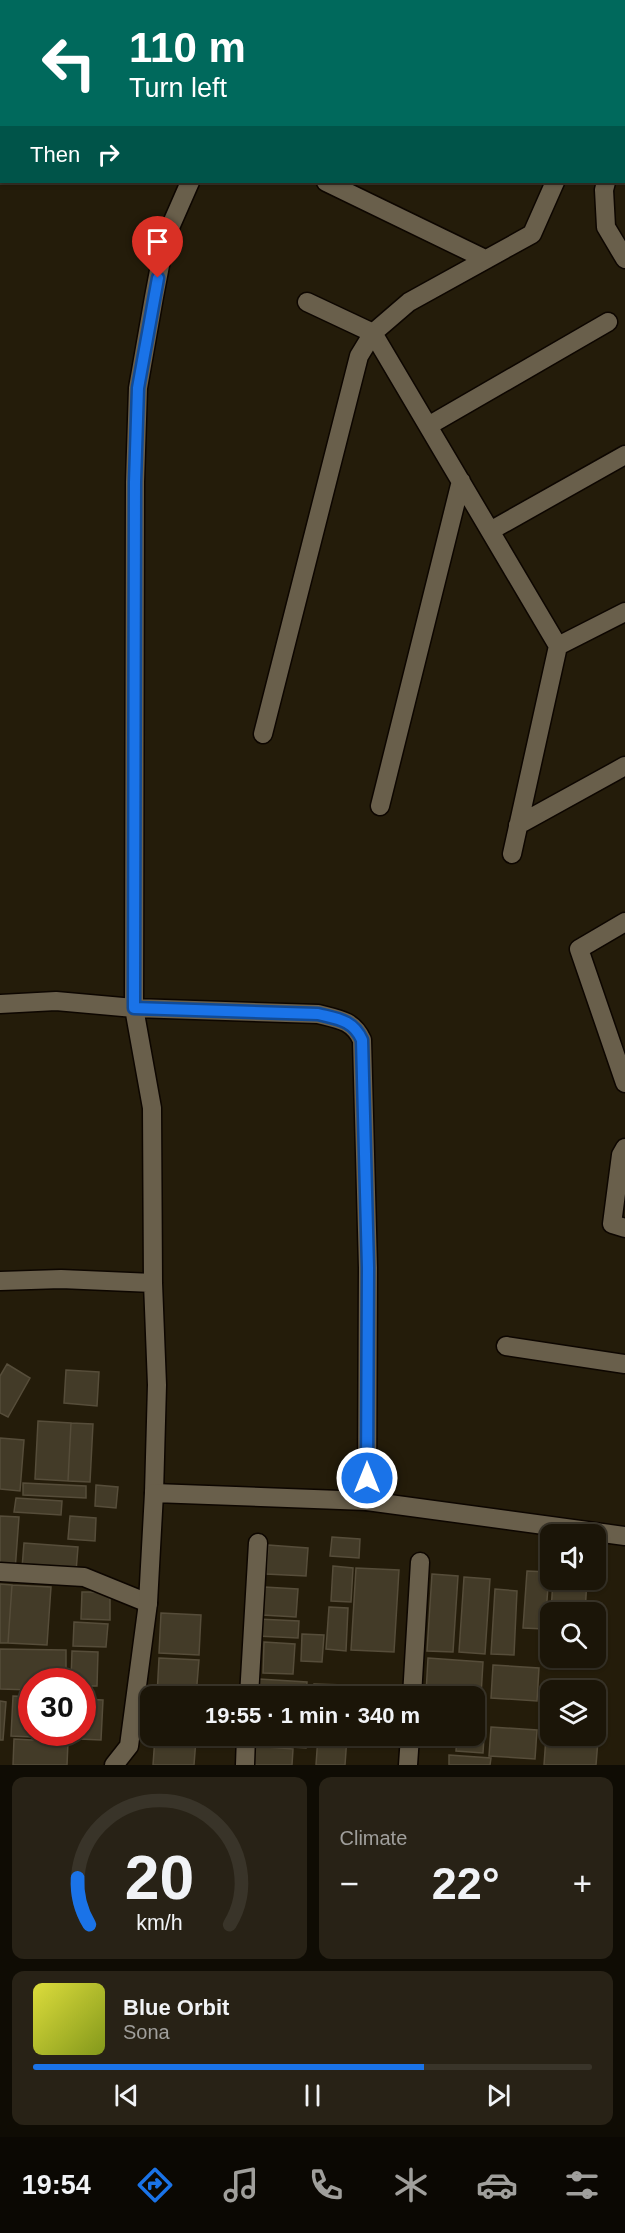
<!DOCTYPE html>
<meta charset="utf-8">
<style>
:root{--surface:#1b1508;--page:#282216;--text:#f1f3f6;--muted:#a09f9c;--line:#393429;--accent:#1a73e8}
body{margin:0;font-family:Arial,sans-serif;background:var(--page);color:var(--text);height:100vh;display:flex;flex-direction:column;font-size:22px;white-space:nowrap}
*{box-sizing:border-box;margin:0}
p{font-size:20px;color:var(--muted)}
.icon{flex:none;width:33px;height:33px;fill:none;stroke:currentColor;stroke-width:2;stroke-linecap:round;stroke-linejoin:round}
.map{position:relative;height:1765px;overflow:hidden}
.details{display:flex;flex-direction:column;gap:12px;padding:12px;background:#0f0c04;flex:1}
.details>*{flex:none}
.hud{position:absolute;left:0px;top:0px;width:626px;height:183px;box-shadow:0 2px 4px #0004,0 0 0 2px var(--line);background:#00695c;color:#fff;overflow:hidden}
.buttons{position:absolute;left:540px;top:1524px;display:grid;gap:12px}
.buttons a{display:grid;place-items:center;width:66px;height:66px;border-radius:12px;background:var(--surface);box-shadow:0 2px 4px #0004,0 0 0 2px var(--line);font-size:30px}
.speed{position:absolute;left:18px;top:1668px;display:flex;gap:12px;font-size:30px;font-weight:700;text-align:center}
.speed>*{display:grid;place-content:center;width:78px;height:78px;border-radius:50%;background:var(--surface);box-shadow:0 2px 4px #0004,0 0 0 2px var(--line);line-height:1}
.speed .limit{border:9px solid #d22;background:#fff;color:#111}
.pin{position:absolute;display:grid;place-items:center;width:51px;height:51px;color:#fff;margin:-62px -26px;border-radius:50% 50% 50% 0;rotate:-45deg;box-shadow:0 0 6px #0007}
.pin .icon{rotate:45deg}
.me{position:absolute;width:66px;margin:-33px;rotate:0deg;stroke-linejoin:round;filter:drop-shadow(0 0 4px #0008)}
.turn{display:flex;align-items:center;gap:21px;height:126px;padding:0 30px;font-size:27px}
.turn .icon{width:78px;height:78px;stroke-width:2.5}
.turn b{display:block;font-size:42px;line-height:51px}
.then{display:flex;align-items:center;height:57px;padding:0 30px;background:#0003;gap:12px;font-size:22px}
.big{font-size:45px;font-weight:700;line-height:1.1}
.details .widget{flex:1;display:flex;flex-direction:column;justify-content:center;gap:9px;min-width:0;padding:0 21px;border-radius:12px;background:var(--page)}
.details .dial{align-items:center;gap:0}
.dial svg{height:156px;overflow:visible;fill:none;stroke:var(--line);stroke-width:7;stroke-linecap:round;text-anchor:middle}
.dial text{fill:var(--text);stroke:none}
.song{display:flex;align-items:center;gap:18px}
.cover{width:72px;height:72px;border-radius:9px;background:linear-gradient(135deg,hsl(60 70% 55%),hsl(70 70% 35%))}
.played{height:6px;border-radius:3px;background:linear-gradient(90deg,var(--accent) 70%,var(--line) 70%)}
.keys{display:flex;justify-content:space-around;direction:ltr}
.heat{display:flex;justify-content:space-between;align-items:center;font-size:33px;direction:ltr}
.details .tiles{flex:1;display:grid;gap:12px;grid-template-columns:1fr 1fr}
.widget:last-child{grid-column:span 2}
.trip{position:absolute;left:140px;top:1686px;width:345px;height:60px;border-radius:12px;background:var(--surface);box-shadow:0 2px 4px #0004,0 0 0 2px var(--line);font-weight:700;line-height:60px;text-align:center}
.tab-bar{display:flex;height:96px;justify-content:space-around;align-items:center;background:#0b0803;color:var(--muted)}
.tab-bar .icon{width:42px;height:42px}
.tab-bar .active{color:var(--accent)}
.tab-bar b{font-size:27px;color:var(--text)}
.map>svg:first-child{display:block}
.building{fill:#433b28;stroke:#564d3a;stroke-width:1.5}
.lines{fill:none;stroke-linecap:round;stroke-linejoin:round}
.lane-casing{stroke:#0d0600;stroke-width:14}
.street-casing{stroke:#0d0600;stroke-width:21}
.secondary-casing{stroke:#0d0600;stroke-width:21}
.lane{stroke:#695f4b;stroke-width:10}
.street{stroke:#695f4b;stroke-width:18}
.secondary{stroke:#695f4b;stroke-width:18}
.route-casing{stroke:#114b97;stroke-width:15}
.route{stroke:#1a73e8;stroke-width:10}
</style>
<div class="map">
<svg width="625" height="1765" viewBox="0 0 625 1765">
<rect width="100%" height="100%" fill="#241c0a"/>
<path class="building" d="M7 1364 30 1378 8 1417 0 1413V1376Z
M66 1370 99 1372 97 1406 64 1403Z
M38 1421 71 1423 68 1481 35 1479Z
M71 1423 93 1424 90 1482 68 1481Z
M0 1438 24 1440 20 1491 0 1489Z
M23 1483 86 1486V1498L23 1495Z
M96 1485 118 1487 116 1508 95 1506Z
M16 1498 62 1501 61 1515 14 1512Z
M0 1516 19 1517 15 1571 0 1569Z
M70 1516 96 1518 95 1541 68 1539Z
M332 1537 360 1539 359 1558 330 1556Z
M24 1543 78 1547 76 1572 22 1568Z
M268 1545 308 1548 306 1576 266 1574Z
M333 1566 353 1568 351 1602 331 1601Z
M356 1568 399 1570 394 1652 351 1650Z
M527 1571 549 1572 545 1629 523 1628Z
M432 1574 458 1576 453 1652 427 1651Z
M464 1577 490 1579 485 1654 459 1652Z
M553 1580H587L585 1612H551Z
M0 1584 12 1585 8 1643H0Z
M12 1585 51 1587 47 1645 8 1643Z
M264 1587 298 1589 296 1617 262 1615Z
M495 1589 517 1591 514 1655 491 1654Z
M82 1592H110V1620L81 1619Z
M329 1607 348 1608 346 1651 326 1649Z
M161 1613 201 1615 199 1655 159 1653Z
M258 1619 299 1621 298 1638 257 1636Z
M74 1622 108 1624 106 1647 73 1646Z
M302 1634 324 1635 322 1662 301 1661Z
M264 1642 295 1644 293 1674 263 1673Z
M0 1649 66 1650V1682H32V1690L0 1689Z
M72 1651 98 1652 97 1686H82V1682H71Z
M159 1658 199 1660 196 1696H157Z
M428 1658 483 1662 481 1696 426 1693Z
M493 1665 539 1668 537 1701 491 1698Z
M259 1679 307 1682 306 1696H258Z
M314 1684 345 1685 344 1696H314Z
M13 1696 32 1697V1732H82V1699L103 1700 101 1740 11 1736Z
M0 1701 6 1702 3 1740H0Z
M596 1704H603L601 1736H589H596Z
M474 1721H485L483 1753 456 1751 457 1736H474Z
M491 1727 537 1730 535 1759 489 1756Z
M260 1736H307L306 1748 260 1745Z
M318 1736 347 1737 345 1765H316Z
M422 1736H450L449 1745 421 1743Z
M155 1737 196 1739 194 1765H153Z
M546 1737 598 1740 596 1765H544Z
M14 1739 68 1742 67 1765H13Z
M254 1746 293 1749 292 1765H253Z
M449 1755 491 1758 490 1765H449Z"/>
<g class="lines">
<g class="lane-casing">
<path id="lane" d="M188 0 191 2"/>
</g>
<g class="street-casing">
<path id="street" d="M306 2 307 0
M624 29 625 26
M624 132 625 130
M326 182 485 259
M606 182 604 190 606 227 625 259
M307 302 373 333 558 646 512 854
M428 426 608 322
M490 531 625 455
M558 646 625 612
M263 734 359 356 373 333 409 302 532 234 555 182
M380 806 461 481
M518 825 625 766
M625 922 579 949 625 1083
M0 1004 56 1001 134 1008 318 1014C338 1019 353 1020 362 1040L368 1268 367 1501
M625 1148 621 1155 612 1224 625 1228
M0 1281 61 1279 153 1283
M506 1346 625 1364
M154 1493 157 1385 153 1283 152 1108 134 1008 135 482 138 388 154 297 165 239 190 182
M0 1572 84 1577 148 1603
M249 1696 258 1543
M412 1696 420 1562
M245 1765 246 1736
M408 1765 410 1736"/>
</g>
<g class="secondary-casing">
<path id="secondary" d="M114 1765 129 1746 148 1603 154 1493 367 1501 625 1536"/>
</g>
<use href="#lane" class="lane"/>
<use href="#street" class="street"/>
<use href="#secondary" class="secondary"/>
</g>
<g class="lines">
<g class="route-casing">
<path id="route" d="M158 278 138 388 135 482 134 1008 318 1014C338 1019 353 1020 362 1040L368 1268 367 1478"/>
</g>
<use href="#route" class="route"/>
</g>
</svg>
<div class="buttons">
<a><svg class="icon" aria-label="sound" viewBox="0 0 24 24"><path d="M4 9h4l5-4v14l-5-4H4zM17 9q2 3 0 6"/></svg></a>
<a><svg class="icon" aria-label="search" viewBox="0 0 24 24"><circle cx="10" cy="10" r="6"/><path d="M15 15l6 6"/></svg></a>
<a><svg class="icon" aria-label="layers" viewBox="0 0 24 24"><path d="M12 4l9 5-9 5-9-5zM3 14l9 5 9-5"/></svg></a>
</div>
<div class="speed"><div class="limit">30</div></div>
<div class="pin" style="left:158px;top:278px;background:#d93025"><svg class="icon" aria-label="arrive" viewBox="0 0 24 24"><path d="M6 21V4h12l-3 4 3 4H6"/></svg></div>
<svg class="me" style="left:367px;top:1478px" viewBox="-20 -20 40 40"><circle r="17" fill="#1a73e8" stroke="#fff" stroke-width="3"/><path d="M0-11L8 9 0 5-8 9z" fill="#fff"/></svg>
<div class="trip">19:55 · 1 min · 340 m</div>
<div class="hud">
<div class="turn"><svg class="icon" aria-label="left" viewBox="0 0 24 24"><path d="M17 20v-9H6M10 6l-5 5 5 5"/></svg><div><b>110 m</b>Turn left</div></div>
<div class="then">Then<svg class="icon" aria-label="right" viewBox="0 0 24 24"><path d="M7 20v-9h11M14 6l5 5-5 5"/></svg></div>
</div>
</div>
<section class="details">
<div class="tiles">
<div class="widget dial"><svg viewBox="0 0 100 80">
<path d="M14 69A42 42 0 1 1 86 69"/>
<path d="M14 69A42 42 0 0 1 8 45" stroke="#1a73e8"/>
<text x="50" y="56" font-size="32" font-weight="700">20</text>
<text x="50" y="72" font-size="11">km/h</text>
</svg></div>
<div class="widget"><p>Climate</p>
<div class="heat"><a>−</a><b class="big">22°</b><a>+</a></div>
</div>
<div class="widget">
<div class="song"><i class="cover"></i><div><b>Blue Orbit</b><p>Sona</p></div></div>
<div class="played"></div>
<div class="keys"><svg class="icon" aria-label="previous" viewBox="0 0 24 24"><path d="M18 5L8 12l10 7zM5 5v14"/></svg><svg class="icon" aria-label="pause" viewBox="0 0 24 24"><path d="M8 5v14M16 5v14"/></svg><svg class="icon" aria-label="next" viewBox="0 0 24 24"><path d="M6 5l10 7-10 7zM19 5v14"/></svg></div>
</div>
</div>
</section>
<nav class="tab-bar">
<b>19:54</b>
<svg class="icon active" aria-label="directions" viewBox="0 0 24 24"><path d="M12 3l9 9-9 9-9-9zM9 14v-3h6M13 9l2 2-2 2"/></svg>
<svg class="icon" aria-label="music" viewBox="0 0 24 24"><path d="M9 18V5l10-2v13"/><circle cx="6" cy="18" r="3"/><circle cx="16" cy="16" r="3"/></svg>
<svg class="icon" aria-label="phone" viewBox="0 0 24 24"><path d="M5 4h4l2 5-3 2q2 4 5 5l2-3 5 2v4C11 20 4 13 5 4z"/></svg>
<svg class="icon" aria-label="climate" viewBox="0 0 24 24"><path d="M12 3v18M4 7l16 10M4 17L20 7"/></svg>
<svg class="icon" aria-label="car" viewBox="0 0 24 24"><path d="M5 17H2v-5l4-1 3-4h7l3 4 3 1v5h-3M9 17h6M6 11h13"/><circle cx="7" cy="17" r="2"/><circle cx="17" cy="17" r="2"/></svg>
<svg class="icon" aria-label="filters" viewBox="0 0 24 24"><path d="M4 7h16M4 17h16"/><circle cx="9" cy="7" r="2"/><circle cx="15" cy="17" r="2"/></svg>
</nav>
